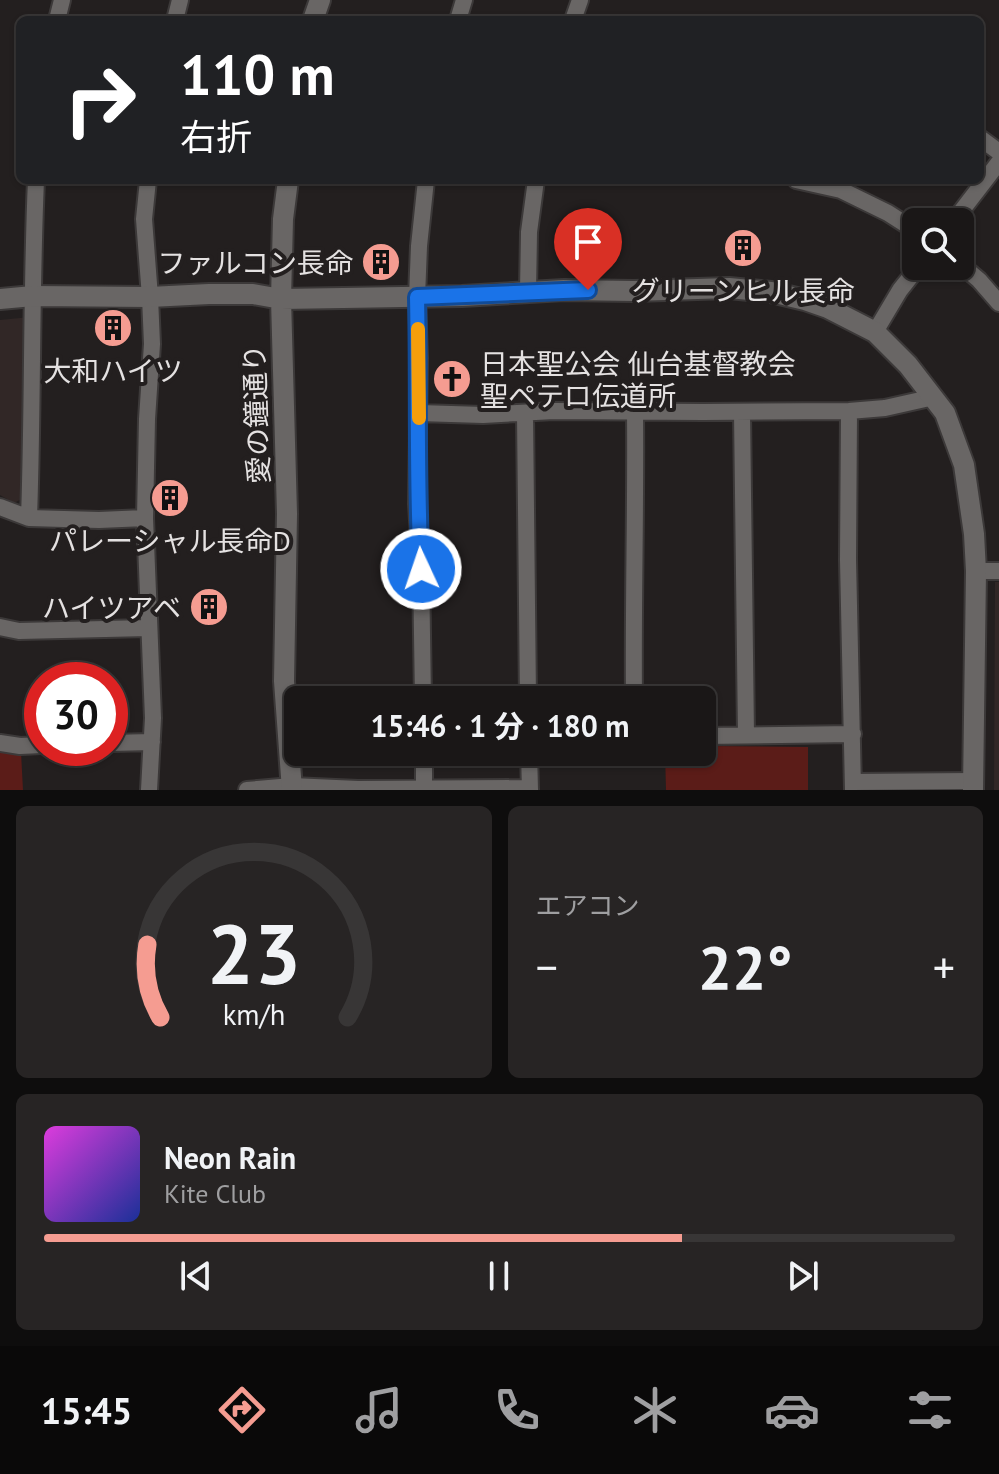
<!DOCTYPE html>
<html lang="ja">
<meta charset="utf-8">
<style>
:root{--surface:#1a1717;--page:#272424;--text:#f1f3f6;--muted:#9f9fa1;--line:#383636;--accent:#f59c91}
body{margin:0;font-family:"PT Sans","Noto Sans JP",sans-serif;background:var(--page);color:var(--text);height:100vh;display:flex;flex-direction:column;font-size:30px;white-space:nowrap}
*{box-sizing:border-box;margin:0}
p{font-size:26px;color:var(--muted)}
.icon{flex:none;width:44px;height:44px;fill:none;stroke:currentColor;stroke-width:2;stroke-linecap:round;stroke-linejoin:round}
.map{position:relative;height:790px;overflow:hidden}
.drawer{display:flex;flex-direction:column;gap:16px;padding:16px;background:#0e0d0d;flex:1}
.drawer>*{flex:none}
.guide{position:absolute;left:16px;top:16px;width:968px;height:168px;border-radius:12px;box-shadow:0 2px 6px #0004,0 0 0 2px var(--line);background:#202124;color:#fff;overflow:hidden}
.fabs{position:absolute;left:902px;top:208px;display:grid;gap:16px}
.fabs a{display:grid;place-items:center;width:72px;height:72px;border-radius:12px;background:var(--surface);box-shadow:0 2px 6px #0004,0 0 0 2px var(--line);font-size:40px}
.speed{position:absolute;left:24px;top:662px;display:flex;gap:16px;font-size:40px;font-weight:700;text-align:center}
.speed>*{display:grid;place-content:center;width:104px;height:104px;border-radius:50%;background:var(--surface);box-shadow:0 2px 6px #0004,0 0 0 2px var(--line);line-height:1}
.speed .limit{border:12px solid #d22;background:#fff;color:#111}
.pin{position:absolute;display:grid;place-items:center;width:68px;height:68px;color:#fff;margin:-82px -34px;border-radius:50% 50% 50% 0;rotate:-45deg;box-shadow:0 0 8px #0007}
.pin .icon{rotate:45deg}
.me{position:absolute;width:88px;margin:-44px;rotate:357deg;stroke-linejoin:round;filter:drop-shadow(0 0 6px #0008)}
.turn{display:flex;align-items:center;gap:28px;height:168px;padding:0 32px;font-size:36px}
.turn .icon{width:104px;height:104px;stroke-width:2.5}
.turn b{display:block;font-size:56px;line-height:68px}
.big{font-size:60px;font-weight:700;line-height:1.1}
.drawer .card{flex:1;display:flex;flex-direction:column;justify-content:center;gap:12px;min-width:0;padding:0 28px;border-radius:12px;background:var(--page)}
.drawer .dial{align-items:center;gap:0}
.dial svg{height:208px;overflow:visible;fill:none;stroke:var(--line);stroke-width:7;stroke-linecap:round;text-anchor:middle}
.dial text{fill:var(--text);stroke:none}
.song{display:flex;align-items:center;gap:24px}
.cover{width:96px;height:96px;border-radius:12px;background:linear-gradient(135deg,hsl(300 70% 55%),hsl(230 70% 35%))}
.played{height:8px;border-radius:4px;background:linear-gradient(90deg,var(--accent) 70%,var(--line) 70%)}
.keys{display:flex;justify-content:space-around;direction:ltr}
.heat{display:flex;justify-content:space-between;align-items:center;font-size:44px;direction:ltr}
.drawer .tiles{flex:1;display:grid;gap:16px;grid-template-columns:1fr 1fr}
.card:last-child{grid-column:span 2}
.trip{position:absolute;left:284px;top:686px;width:432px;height:80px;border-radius:12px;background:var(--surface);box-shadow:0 2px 6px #0004,0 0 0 2px var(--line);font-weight:700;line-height:80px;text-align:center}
.tabs{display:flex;height:128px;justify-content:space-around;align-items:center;background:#0a0909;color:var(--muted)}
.tabs .icon{width:56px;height:56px}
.tabs .active{color:var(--accent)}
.tabs b{font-size:36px;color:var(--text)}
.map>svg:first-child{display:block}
.built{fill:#312726}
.green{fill:#5b1c18}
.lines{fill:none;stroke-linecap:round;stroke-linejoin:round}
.minor-casing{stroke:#3c3939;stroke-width:20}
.tertiary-casing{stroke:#3c3939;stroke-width:24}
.minor{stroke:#696665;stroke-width:16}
.tertiary{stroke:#696665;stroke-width:20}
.route-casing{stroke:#114b97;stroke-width:20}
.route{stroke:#1a73e8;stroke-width:14}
.slow{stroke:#f59e0b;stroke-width:14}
.labels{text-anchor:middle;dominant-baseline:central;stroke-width:8;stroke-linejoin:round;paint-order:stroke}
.poi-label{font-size:28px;fill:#e4e1e1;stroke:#231f1f}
.street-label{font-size:28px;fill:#e4e1e1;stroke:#231f1f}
</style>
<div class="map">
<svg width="999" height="790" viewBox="0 0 999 790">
<rect width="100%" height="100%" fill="#231f1f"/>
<path class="built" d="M40 316V484L29 495 14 503 0 495V320Z
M995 582H999V790H994Z"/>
<path class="green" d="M702 746 808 747V790H666L665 752H702Z
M0 749 21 752 23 790H0Z"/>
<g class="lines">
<g class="minor-casing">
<path id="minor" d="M57 20 62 0
M175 20 180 0
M458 20 464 0
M573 20 580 0
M980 138 999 152
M148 180 144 219 150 297 152 344 147 419 145 518 153 718 149 790
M796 180 841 190 888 213 916 231
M953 222 999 162
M960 264 979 280 999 303
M528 292 529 232 536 180
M875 332 900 290 919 266
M849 411 848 560 853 790
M742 412 746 735
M419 413 483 415 554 411 703 412 849 411 885 408 934 397
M525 413 528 700
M0 507 29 518 99 520 145 518
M29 518C33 405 31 292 36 180
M976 571H999
M0 627 19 631 148 628
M423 700 421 569 417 504 419 358 417 297 419 246 426 180
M634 700C633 604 636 508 635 412
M702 736 853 734
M0 743 20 746 42 745
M110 743 152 742
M424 752V790
M529 752 530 790
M853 782 973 781
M247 790 292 786 358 789 530 788"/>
</g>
<g class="tertiary-casing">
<path id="tertiary" d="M313 20 320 0
M288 180 283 219 281 299 287 514 284 681 292 790
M0 299 33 296 150 297 209 294H253L281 299 343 298 462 296 564 290 634 291 729 288 771 292 805 300 828 308 875 332 908 365 945 413 964 465 974 534 976 571 973 790"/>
</g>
<use href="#minor" class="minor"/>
<use href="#tertiary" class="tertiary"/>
</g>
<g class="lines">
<g class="route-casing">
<path id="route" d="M421 569C416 479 419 388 417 297L588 290"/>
</g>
<use href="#route" class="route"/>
<path class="slow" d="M418 329 419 418"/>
</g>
<defs>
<g id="building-disc" transform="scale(2)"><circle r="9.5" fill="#f59c91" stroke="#231f1f"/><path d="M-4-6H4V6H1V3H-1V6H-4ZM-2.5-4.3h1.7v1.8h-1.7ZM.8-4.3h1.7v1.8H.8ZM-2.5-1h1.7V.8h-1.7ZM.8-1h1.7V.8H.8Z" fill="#111"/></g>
<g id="church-disc" transform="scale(2)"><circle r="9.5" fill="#f59c91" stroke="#231f1f"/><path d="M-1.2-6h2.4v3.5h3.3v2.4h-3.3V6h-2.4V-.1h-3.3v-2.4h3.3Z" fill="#111"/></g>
</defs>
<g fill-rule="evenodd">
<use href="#building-disc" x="743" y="248"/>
<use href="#building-disc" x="381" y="262"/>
<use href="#building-disc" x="113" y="328"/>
<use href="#church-disc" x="452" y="379"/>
<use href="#building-disc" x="170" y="498"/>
<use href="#building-disc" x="209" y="607"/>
</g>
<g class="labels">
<g class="poi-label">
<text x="353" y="262" text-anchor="end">ファルコン長命</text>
<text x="743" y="290">グリーンヒル長命</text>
<text x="480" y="363" text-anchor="start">日本聖公会 仙台基督教会<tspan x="480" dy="32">聖ペテロ伝道所</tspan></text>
<text x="113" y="370">大和ハイツ</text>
<text x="170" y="540">パレーシャル長命D</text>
<text x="181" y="607" text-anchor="end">ハイツアベ</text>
</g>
<g class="street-label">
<text transform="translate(256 414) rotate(-92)">愛の鐘通り</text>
</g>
</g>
</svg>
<div class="fabs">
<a><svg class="icon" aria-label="search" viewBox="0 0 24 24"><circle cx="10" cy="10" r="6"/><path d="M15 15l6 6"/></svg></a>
</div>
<div class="speed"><div class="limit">30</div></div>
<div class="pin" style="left:588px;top:290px;background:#d93025"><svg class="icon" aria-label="arrive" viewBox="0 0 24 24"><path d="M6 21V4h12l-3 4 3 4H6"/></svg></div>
<svg class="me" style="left:421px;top:569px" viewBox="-20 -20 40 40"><circle r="17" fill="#1a73e8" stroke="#fff" stroke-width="3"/><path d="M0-11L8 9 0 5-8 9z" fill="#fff"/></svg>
<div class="trip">15:46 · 1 分 · 180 m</div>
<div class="guide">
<div class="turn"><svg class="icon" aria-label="right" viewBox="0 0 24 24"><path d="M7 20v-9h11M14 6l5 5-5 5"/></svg><div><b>110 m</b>右折</div></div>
</div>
</div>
<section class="drawer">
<div class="tiles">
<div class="card dial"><svg viewBox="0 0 100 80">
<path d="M14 69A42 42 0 1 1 86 69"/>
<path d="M14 69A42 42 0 0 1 9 41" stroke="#f59c91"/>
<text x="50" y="56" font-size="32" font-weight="700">23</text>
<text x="50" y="72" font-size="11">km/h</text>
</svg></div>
<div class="card"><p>エアコン</p>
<div class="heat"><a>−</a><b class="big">22°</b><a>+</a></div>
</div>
<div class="card">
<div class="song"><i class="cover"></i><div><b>Neon Rain</b><p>Kite Club</p></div></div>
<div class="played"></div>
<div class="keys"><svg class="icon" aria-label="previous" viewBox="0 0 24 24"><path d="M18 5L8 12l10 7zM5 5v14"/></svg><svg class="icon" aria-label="pause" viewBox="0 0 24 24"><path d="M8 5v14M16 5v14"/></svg><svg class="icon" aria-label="next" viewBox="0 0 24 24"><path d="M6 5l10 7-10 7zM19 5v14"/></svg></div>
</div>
</div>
</section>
<nav class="tabs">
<b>15:45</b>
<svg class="icon active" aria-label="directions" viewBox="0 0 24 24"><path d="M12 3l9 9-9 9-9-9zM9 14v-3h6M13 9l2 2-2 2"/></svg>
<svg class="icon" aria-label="music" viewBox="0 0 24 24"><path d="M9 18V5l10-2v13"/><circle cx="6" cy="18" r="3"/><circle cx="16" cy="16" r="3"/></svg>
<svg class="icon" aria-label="phone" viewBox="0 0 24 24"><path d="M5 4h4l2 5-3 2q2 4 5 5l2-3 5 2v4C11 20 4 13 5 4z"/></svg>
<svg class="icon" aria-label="climate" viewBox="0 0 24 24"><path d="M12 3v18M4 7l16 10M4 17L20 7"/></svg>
<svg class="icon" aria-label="car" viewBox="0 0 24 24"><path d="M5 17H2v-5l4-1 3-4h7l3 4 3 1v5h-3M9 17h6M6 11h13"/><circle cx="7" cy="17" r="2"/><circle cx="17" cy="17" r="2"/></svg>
<svg class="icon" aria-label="filters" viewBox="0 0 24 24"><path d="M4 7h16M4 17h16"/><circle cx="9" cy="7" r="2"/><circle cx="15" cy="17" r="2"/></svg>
</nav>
